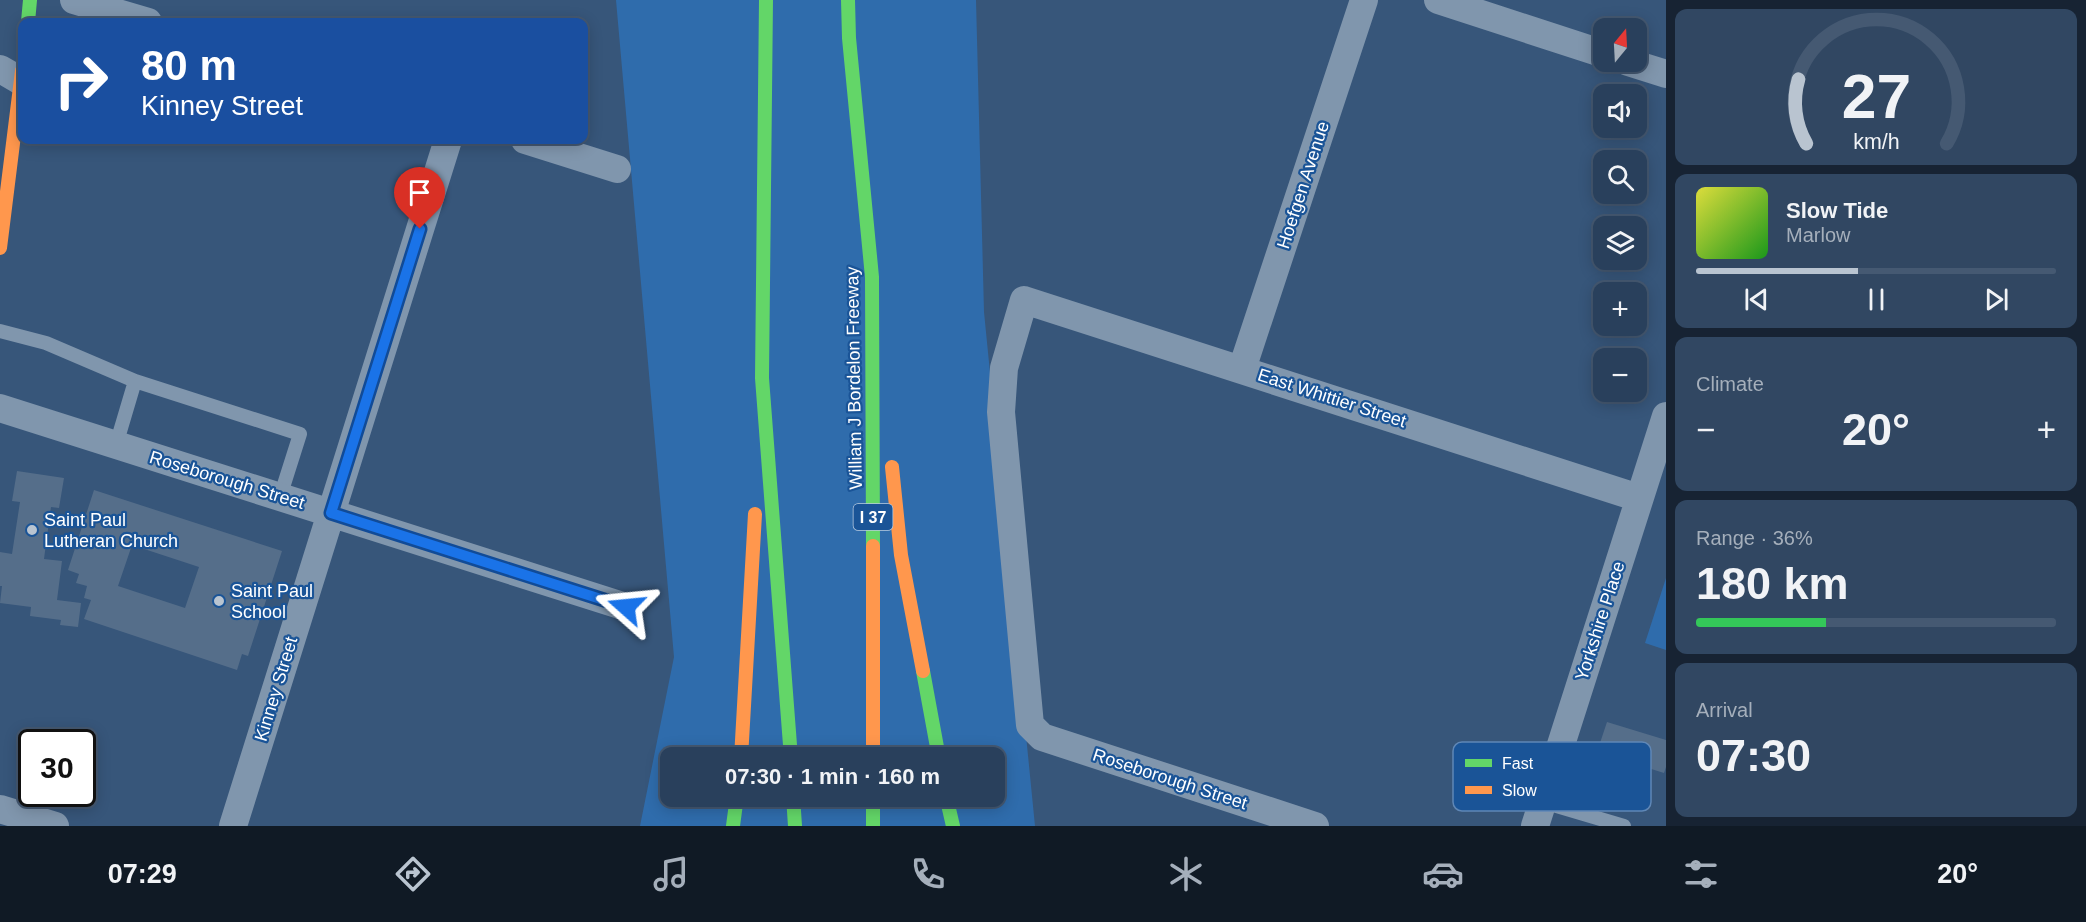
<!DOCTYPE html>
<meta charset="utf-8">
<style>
:root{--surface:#29405c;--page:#314762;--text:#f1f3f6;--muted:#a5afbb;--line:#455972;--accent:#b9c4d0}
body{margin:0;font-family:Helvetica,sans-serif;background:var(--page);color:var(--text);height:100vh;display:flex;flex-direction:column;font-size:22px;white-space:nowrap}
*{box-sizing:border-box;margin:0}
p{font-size:20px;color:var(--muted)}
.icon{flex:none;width:33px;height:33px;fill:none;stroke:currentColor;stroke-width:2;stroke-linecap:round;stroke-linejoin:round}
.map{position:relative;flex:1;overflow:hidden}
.details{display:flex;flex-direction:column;gap:9px;padding:9px;background:#172333;width:420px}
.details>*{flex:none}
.top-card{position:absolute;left:18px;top:18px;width:570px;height:126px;border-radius:12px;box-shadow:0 3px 15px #0003,0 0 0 2px var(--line);background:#1a4fa0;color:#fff;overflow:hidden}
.needle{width:39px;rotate:18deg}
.controls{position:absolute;left:1593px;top:18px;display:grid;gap:12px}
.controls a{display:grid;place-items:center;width:54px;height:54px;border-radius:12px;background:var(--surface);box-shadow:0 3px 15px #0003,0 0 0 2px var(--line);font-size:30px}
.speed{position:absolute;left:18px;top:729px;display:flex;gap:12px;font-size:30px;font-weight:700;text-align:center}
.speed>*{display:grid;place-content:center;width:78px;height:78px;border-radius:50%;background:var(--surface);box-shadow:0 3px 15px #0003,0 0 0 2px var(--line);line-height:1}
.speed .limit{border:3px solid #111;border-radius:9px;background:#fff;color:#111}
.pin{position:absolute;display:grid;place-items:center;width:51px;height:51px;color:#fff;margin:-62px -26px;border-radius:50% 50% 50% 0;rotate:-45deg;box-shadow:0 0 6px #0007}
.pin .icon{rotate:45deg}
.me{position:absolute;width:66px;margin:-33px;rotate:288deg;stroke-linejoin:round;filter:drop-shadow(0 0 4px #0008)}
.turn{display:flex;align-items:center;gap:21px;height:126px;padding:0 24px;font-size:27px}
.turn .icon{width:78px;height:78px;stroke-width:2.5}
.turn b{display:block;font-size:42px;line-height:51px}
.big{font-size:45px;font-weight:700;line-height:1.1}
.details .card{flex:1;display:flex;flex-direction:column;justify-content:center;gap:9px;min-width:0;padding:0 21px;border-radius:12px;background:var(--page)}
.details .dial{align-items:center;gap:0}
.dial svg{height:156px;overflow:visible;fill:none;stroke:var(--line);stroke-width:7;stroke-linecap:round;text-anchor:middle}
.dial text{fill:var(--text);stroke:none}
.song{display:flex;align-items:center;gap:18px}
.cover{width:72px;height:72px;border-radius:9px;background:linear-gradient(135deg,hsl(60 70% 55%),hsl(120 70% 35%))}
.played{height:6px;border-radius:3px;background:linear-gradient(90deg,var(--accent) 45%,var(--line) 45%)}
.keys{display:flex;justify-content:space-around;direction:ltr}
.heat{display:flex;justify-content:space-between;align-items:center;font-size:33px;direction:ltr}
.charge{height:9px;border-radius:4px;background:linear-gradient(90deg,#34c759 36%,var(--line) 0)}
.trip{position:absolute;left:660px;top:747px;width:345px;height:60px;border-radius:12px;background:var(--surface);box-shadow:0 3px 15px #0003,0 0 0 2px var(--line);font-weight:700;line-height:60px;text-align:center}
.tabs{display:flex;height:96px;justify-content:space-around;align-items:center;background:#101a25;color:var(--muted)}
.tabs .icon{width:42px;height:42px}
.tabs .selected{color:var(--accent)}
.tabs b{font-size:27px;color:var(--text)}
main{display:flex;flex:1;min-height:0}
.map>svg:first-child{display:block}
.green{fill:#2f6cac;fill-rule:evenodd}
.building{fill:#556e8a;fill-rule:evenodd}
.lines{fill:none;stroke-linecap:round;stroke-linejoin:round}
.lane{stroke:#8096ad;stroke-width:14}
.street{stroke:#8096ad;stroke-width:28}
.fast{stroke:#63d668;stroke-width:14}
.slow{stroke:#ff974d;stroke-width:14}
.route-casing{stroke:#114b97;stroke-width:15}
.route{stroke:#1a73e8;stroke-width:10}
.poi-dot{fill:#b9c4d0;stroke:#1a5497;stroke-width:2}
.labels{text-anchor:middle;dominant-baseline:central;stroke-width:4.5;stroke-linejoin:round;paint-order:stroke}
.shield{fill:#1a5497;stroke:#bacce0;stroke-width:1.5}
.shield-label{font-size:16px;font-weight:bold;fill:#fff}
.street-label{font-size:18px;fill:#fff;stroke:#1a5497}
.poi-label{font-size:18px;fill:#fff;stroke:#1a5497;text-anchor:start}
.key{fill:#1a5497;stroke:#5f87b6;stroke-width:1.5}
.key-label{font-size:16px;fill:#fff}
</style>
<main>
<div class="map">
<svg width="1666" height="826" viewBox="0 0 1666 826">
<rect width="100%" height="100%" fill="#37567a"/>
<path class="green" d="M616 0H976L984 312 1035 826H640L674 657ZM670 758H994V796H670Z
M1666 578V650L1645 643Z"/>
<path class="building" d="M17 471 64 478 59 508 51 507 44 559 62 561 57 600 81 603 78 627 60 625 61 620 30 616 31 607 0 603 2 586H0V552L12 554 20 502 12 501Z
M94 490 282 551 248 656 242 654 237 670 84 619 91 600 84 598 87 586 76 583 79 574 68 570ZM132 545 199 567 185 608 118 586Z
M1607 722 1666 740V767L1664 773 1597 752Z"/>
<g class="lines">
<path class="lane" d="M0 331 46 343 135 381 116 445
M135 381 300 434 280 497
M1543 802 1624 826"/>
<path class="street" d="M74 0 148 22
M1438 0 1604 54
M1628 62 1666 74
M0 69 21 81
M525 140 617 169
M1242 369 1364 0
M0 408 626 607
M0 809 55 826
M233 826 448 140
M1315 826 1042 737 1030 725 1001 412 1004 368 1024 300 1639 498
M1535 826 1666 416"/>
<path class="fast" d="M766 0 762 378 791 758
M848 0 849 38 872 277 873 546
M28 22 30 0
M923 671 939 758
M793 796 795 826
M873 796V826
M946 796 953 826
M733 826 737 796"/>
<path class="slow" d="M0 248 22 71
M892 467 901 555 923 671
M873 546V758
M741 758 755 514"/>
</g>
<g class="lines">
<g class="route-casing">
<path id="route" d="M420 229 331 513 626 607"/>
</g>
<use href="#route" class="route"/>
</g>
<g class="poi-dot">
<circle cx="32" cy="530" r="6"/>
<circle cx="219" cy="601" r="6"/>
</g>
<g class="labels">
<rect class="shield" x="853.5" y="504" width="39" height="26" rx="4.5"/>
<g class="shield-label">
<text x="873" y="517">I 37</text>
</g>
<g class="street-label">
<text transform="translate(1303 185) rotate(-72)">Hoefgen Avenue</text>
<text transform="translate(854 378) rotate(-91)">William J Bordelon Freeway</text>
<text transform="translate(1332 398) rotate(18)">East Whittier Street</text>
<text transform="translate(227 480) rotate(17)">Roseborough Street</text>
<text transform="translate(1600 621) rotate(-72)">Yorkshire Place</text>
<text transform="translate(276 689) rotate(-73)">Kinney Street</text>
<text transform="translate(1170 779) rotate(18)">Roseborough Street</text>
</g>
<g class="poi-label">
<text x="44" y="520">Saint Paul<tspan x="44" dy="21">Lutheran Church</tspan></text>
<text x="231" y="591">Saint Paul<tspan x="231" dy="21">School</tspan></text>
</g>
</g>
<rect x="1453" y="742" width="198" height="69" rx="9" class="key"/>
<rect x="1465" y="759" width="27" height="8" fill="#63d668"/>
<rect x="1465" y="786" width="27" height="8" fill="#ff974d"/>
<g class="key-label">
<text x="1502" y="769">Fast</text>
<text x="1502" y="796">Slow</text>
</g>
</svg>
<div class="controls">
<a><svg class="needle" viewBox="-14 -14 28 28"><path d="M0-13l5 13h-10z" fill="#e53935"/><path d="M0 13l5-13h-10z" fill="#a5afbb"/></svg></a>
<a><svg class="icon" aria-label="sound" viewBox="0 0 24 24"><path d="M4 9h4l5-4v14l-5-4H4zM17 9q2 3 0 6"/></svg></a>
<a><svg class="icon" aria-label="search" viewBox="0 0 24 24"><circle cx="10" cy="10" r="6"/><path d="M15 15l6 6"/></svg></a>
<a><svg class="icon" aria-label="layers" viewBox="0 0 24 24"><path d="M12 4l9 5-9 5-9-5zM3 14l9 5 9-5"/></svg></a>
<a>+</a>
<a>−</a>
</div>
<div class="speed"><div class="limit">30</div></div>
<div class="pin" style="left:420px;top:229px;background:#d93025"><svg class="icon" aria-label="arrive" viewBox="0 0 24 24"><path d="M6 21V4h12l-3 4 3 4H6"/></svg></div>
<svg class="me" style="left:626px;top:607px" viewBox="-20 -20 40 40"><path d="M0-17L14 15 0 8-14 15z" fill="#1a73e8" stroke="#fff" stroke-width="4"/></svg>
<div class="trip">07:30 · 1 min · 160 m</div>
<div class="top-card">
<div class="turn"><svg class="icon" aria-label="right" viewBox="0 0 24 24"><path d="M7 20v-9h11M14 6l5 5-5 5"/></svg><div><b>80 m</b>Kinney Street</div></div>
</div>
</div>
<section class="details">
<div class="card dial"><svg viewBox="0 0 100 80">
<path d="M14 69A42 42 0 1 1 86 69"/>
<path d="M14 69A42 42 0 0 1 10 36" stroke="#b9c4d0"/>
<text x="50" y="56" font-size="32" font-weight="700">27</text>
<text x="50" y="72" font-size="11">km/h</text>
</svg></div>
<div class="card">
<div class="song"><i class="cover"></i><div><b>Slow Tide</b><p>Marlow</p></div></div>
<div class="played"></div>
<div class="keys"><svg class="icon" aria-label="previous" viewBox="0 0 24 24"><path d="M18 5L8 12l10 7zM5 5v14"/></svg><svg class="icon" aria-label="pause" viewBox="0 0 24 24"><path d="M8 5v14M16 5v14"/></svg><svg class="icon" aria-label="next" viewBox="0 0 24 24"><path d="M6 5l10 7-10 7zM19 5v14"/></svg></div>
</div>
<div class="card"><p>Climate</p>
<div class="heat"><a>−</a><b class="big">20°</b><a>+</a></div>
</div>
<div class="card"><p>Range · 36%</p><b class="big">180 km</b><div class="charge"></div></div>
<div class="card"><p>Arrival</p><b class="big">07:30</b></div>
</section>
</main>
<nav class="tabs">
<b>07:29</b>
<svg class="icon selected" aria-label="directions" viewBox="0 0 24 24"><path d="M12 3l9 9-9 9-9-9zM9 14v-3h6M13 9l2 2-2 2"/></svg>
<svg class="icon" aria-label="music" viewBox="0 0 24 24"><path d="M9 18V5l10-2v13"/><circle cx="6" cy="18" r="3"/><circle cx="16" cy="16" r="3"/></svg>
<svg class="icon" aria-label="phone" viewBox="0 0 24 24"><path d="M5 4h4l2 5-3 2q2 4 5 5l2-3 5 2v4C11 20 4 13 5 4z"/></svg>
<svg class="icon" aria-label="climate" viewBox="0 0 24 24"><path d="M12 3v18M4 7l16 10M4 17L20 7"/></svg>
<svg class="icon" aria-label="car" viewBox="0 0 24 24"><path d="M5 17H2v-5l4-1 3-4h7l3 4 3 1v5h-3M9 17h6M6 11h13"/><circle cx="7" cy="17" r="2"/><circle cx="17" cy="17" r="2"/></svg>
<svg class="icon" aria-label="filters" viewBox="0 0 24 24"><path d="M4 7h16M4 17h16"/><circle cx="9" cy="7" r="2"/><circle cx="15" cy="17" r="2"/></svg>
<b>20°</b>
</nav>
